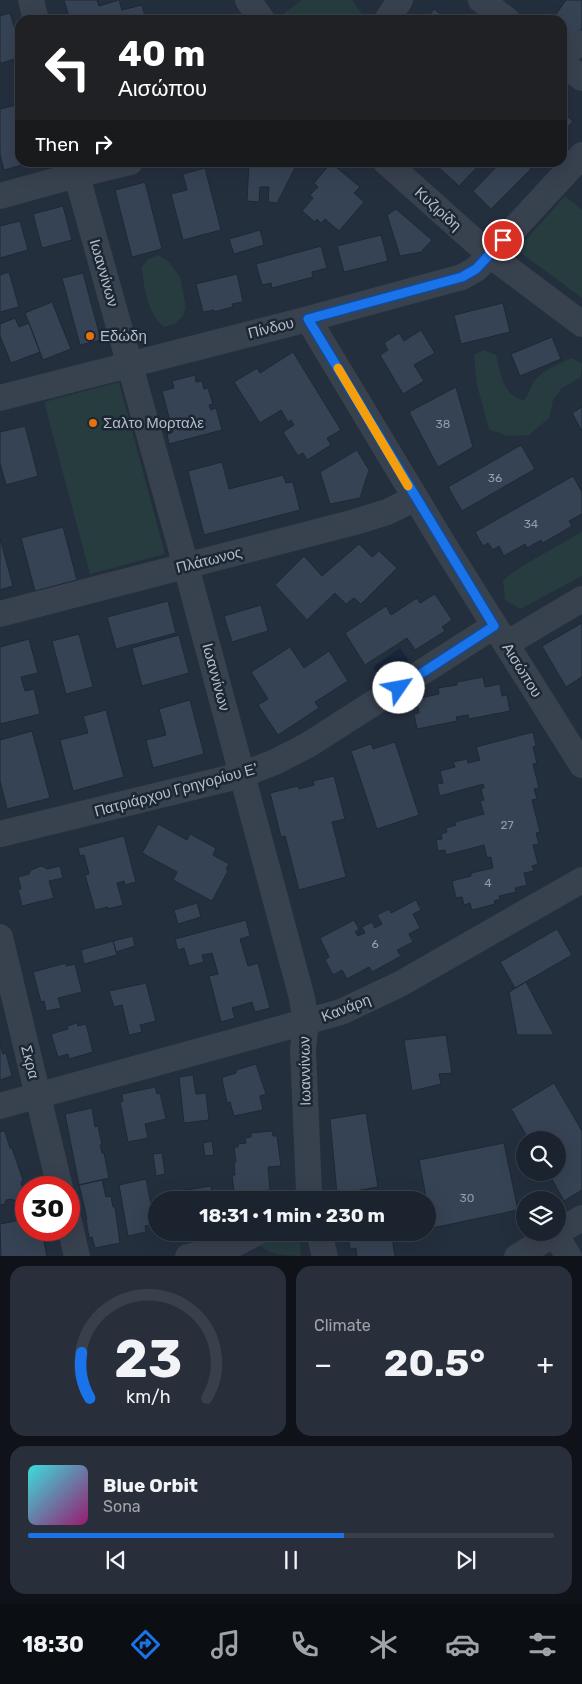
<!DOCTYPE html>
<meta charset="utf-8">
<style>
:root{--surface:#1b232e;--page:#282f3a;--text:#f1f3f6;--muted:#a0a4aa;--line:#39404a;--accent:#1a73e8}
body{margin:0;font-family:Rubik,sans-serif;background:var(--page);color:var(--text);height:100vh;display:flex;flex-direction:column;font-size:19px;white-space:nowrap}
*{box-sizing:border-box;margin:0}
p{font-size:16px;color:var(--muted)}
.icon{flex:none;width:28px;height:28px;fill:none;stroke:currentColor;stroke-width:2;stroke-linecap:round;stroke-linejoin:round}
.map{position:relative;height:1256px;overflow:hidden}
.sheet{display:flex;flex-direction:column;gap:10px;padding:10px;background:#0f1319;flex:1}
.sheet>*{flex:none}
.top-card{position:absolute;left:15px;top:15px;width:552px;height:152px;border-radius:15px;box-shadow:0 5px 20px #0002,0 0 0 1px var(--line);background:#202124;color:#fff;overflow:hidden}
.tools{position:absolute;left:516px;top:1131px;display:grid;gap:10px}
.tools a{display:grid;place-items:center;width:50px;height:50px;border-radius:50%;background:var(--surface);box-shadow:0 5px 20px #0002,0 0 0 1px var(--line);font-size:25px}
.speed{position:absolute;left:15px;top:1176px;display:flex;gap:10px;font-size:25px;font-weight:700;text-align:center}
.speed>*{display:grid;place-content:center;width:65px;height:65px;border-radius:50%;background:var(--surface);box-shadow:0 5px 20px #0002,0 0 0 1px var(--line);line-height:1}
.speed .limit{border:8px solid #d22;background:#fff;color:#111}
.pin{position:absolute;display:grid;place-items:center;width:42px;height:42px;color:#fff;margin:-21px;border:2px solid #fff;border-radius:50%;box-shadow:0 1px 5px #0007}
.me{position:absolute;width:55px;margin:-28px;rotate:57deg;stroke-linejoin:round;filter:drop-shadow(0 0 4px #0008)}
.turn{display:flex;align-items:center;gap:18px;height:105px;padding:0 20px;font-size:22px}
.turn .icon{width:65px;height:65px;stroke-width:2.5}
.turn b{display:block;font-size:35px;line-height:42px}
.then{display:flex;align-items:center;height:48px;padding:0 20px;background:#0003;gap:10px;font-size:19px}
.big{font-size:38px;font-weight:700;line-height:1.1}
.sheet .card{flex:1;display:flex;flex-direction:column;justify-content:center;gap:8px;min-width:0;padding:0 18px;border-radius:15px;background:var(--page)}
.sheet .dial{align-items:center;gap:0}
.dial svg{height:130px;overflow:visible;fill:none;stroke:var(--line);stroke-width:7;stroke-linecap:round;text-anchor:middle}
.dial text{fill:var(--text);stroke:none}
.song{display:flex;align-items:center;gap:15px}
.cover{width:60px;height:60px;border-radius:8px;background:linear-gradient(135deg,hsl(180 70% 55%),hsl(320 70% 35%))}
.played{height:5px;border-radius:2px;background:linear-gradient(90deg,var(--accent) 60%,var(--line) 60%)}
.keys{display:flex;justify-content:space-around;direction:ltr}
.heat{display:flex;justify-content:space-between;align-items:center;font-size:28px;direction:ltr}
.sheet .tiles{flex:1;display:grid;gap:10px;grid-template-columns:1fr 1fr}
.card:last-child{grid-column:span 2}
.trip{position:absolute;left:148px;top:1191px;width:288px;height:50px;border-radius:25px;background:var(--surface);box-shadow:0 5px 20px #0002,0 0 0 1px var(--line);font-weight:700;line-height:50px;text-align:center}
.tab-bar{display:flex;height:80px;justify-content:space-around;align-items:center;background:#0b0e12;color:var(--muted)}
.tab-bar .icon{width:35px;height:35px}
.tab-bar .on{color:var(--accent)}
.tab-bar b{font-size:22px;color:var(--text)}
.map>svg:first-child{display:block}
.green{fill:#263c3f}
.water{fill:#17263c}
.building{fill:#364354;stroke:#1f2835}
.lines{fill:none;stroke-linecap:round;stroke-linejoin:round}
.minor{stroke:#38414e;stroke-width:26}
.route-casing{stroke:#114b97;stroke-width:12}
.route{stroke:#1a73e8;stroke-width:9}
.slow{stroke:#f59e0b;stroke-width:9}
.food-dot{fill:#e8710a;stroke:#1d2633;stroke-width:2}
.labels{text-anchor:middle;dominant-baseline:central;stroke-width:5;stroke-linejoin:round;paint-order:stroke}
.number-label{font-size:12px;fill:#929caa}
.street-label{font-size:15px;fill:#b4bcc9;stroke:#1d2633}
.poi-label{font-size:15px;fill:#b4bcc9;stroke:#1d2633;text-anchor:start}
</style>
<div class="map">
<svg width="582" height="1257" viewBox="0 0 582 1257">
<rect width="100%" height="100%" fill="#242f3e"/>
<path class="green" d="M302 0H352L362 14 357 20H277L276 19Z
M565 196 582 210V298L517 250Z
M158 255 169 262 180 277 186 308 182 317 174 324 164 327C147 313 144 288 142 267L148 259Z
M484 350 496 355C501 373 502 396 524 400 530 393 531 385 536 379 544 369 560 364 571 358L582 363 581 377 562 388 553 400 549 418 529 435 507 436 489 429 477 385 474 355Z
M119 382 165 554 90 574 44 402Z
M582 532V576L520 609 505 600 503 580 522 566Z
M274 1233H299L301 1256C287 1256 269 1255 258 1244L261 1240Z"/>
<path class="water" d="M400 648 409 661 381 679 373 667Z"/>
<path class="building" d="M64 0H97L99 6 119 0 122 10 142 5 146 20H70Z
M566 0H582V29L570 36 562 31V20H552Z
M434 9 448 20H425Z
M10 13 20 45V57L2 63 0 62V16Z
M20 104V162H33L4 170 0 155V109Z
M562 112 573 121 562 133Z
M249 162H298L277 203 268 202 269 187H260L259 202 247 201Z
M440 162H482L459 186 437 166Z
M501 162H525L531 169 491 209 473 191Z
M331 163 360 187 354 193 364 202 339 231 325 219 321 223 317 219 315 222 302 211 313 198 310 195 318 187 314 183Z
M205 168 221 230 183 240 171 194 187 190 183 174Z
M145 182 162 249 132 257 115 190Z
M63 206 72 240 42 248 33 214Z
M396 209 432 240 421 252 400 256 387 215Z
M20 221 28 250 0 258V226Z
M260 230 264 245 234 254 229 239Z
M381 235 388 261 344 272 337 246Z
M321 246 327 268 312 272 313 277 272 288 271 283 262 285 256 264Z
M9 272 19 307 0 312V275Z
M83 273 101 340 80 345 62 278Z
M237 274 243 302 232 304 233 307 214 312V310L203 312 196 284Z
M52 302 71 349 43 360 25 313Z
M503 303 510 332 461 344 454 315Z
M15 318 19 327 29 323 40 352 11 363 0 336V324Z
M421 330 435 353 414 365 424 381 403 394 380 355 388 350 384 343 399 333 404 341Z
M552 337 561 359 520 376 511 354Z
M293 352 341 430 327 438 331 445 307 460 303 453 298 456 283 432 294 425 291 420 288 422 281 410 260 423 234 382 257 368 260 373Z
M195 375 196 382 202 381 204 389 208 388 213 404 209 405 211 410 216 408 222 430 169 444 167 434 173 432 162 391 174 388 172 381Z
M456 387 473 447 438 467 409 412Z
M582 407V431L572 413Z
M25 426 38 476 6 485 0 463V432Z
M521 445 535 469 462 511 448 487Z
M357 450 369 470 360 498 330 504 320 472Z
M222 462 229 489 283 475 286 483 293 482 300 510 204 535 188 471Z
M573 476 582 492V514L569 521 572 526 543 543 541 540 527 548 525 544 504 556 499 546 493 550 488 543 483 546 475 532Z
M63 527 77 580 35 591 21 538Z
M0 538 13 586 0 590Z
M359 544 372 557 379 551 397 568 361 604 354 598 346 604 335 593 307 620 275 585 304 556 322 576Z
M435 594 452 620 442 627 445 631 415 650 407 638 365 665 345 633 386 606 391 615 417 598 420 603Z
M168 601 176 633 116 649 107 617Z
M261 605 268 631 232 642 224 616Z
M582 623V677L566 687 542 646Z
M79 634 93 687 66 694 52 641Z
M179 635 189 673 142 686 132 648Z
M29 639 38 673 21 677 25 691 34 689 40 714 0 724V647Z
M290 647 304 668 329 651 348 681 315 702 319 708 278 735 258 705 268 699 251 672Z
M483 677 485 687 500 684 502 696 507 695 510 711 469 719 468 715 456 717 457 721 417 729 414 714 419 713 416 699 439 694 438 688 457 685V682Z
M190 700 204 754 153 768 146 740 166 735 159 709Z
M106 710 124 777 73 791 60 740 88 733 83 716Z
M32 731 50 798 7 809 0 781V740Z
M533 732 536 746 533 747 537 763 533 764 539 788 534 789 537 799 532 800 540 832 536 833 539 844 533 845 538 864 532 866 534 871 524 873 527 885 515 888 516 892 499 896 500 899 494 901 495 904 472 910 470 903 464 905 462 897 456 898 452 881 471 876V873L493 868 491 857 487 858 484 845 446 855 445 850 438 851 436 840 442 839 441 834 447 832 446 828 456 825 455 822 484 814 480 801 484 800 481 789 484 788 483 784 440 796 437 784 443 783 440 771 455 767 453 762 467 759 468 763 480 760 476 747Z
M395 742 419 815 377 829 351 751 371 744 373 749Z
M334 776 345 819 332 822 346 877 299 890 285 836 281 837 270 793 298 786 299 789 314 785 313 781Z
M158 824 187 840 190 834 216 848 213 855 229 864 226 869 228 871 212 901 173 880 177 872 142 853Z
M124 836 136 882 125 885 124 881 117 883 123 905 108 909V907L95 910 85 875 89 874 84 855 80 856 78 848Z
M41 866 44 867 47 869 60 866 63 878 49 881 54 898 22 906 18 889H21L18 877 29 874 31 870Z
M416 900 421 910 413 914 420 928 409 934 413 942 397 950 401 956 372 972 369 967 347 979 342 970 333 975 325 960 329 957 320 938 354 920 359 929 355 932 358 936 365 933 362 927 372 922 375 928 382 924 377 915 389 909 391 913Z
M197 903 201 917 178 924 174 910Z
M246 920 250 936 240 939 248 966 258 963 270 1008 255 1012 252 1002 232 1008 235 1018 221 1022 209 976 218 974 212 953 202 955 204 962 189 966 184 948 178 950 175 939Z
M557 929 572 955 515 988 500 962Z
M133 936 135 946 116 952 113 941Z
M113 941 117 955 84 964 81 950Z
M66 963V966L75 964 82 992 58 998 61 1008 46 1011 44 1001 41 1002 33 972Z
M526 982 554 1035H517L509 992Z
M146 983 156 1021 140 1025 142 1032 129 1035 122 1005 114 1007 109 991Z
M77 1023 78 1026 86 1024 93 1052 69 1059 68 1054 58 1057 51 1034 68 1029 67 1026Z
M446 1035 452 1073 439 1074 441 1084 412 1091 404 1040Z
M0 1043 3 1054 6 1053 12 1076 0 1080Z
M256 1064 266 1094 260 1096 263 1110 234 1116 230 1102 227 1103 222 1079 223 1077 236 1073V1070Z
M193 1075 196 1094 206 1093 209 1120 184 1123 179 1077Z
M554 1083 582 1131V1190L564 1201 548 1172H558V1140H529L511 1109Z
M155 1087 157 1094 160 1093 166 1119 145 1124 148 1138 128 1142 120 1102 123 1101 122 1094Z
M92 1108 95 1127 98 1126 102 1145H100L102 1153H104L109 1178 79 1185 65 1114Z
M366 1113 378 1187 337 1194 330 1119Z
M3 1131 5 1132 10 1148H12L23 1180 21 1182 25 1197 24 1199 17 1202 12 1199 6 1200 5 1204 0 1205V1132Z
M272 1131 273 1136H277L281 1166 268 1167 270 1190 258 1191 259 1197 253 1198V1200H235L232 1175H235L234 1163 236 1162 234 1147H238V1144L246 1143 245 1138 251 1137V1133Z
M212 1141 214 1155 205 1156 203 1143Z
M504 1143 518 1210 432 1228 419 1160Z
M162 1153 165 1174 156 1176 153 1154Z
M146 1179 155 1224 145 1226 146 1232 128 1236 119 1185Z
M102 1180 106 1197 111 1196 113 1207H115L120 1243 95 1248 92 1237 89 1238 86 1219H87L79 1185Z
M211 1186 213 1200H169L168 1196 180 1194V1191Z
M26 1219V1230H42L47 1257H1L0 1224Z
M348 1232H367V1235L378 1234 379 1238 392 1237 395 1257H357L356 1248 350 1249Z"/>
<g class="lines">
<path class="minor" d="M31 0 36 20
M248 0 262 20
M481 0 507 20
M387 20 400 0
M562 53 582 43
M562 63 582 78
M73 162 186 566 302 998 306 1022 303 1049 309 1192 311 1200
M386 162 490 255 582 324
M0 196 76 175 130 162
M308 319 444 545 582 765
M0 398 308 319 462 277 476 269 490 255 582 155
M0 614 355 522 387 512 416 498
M506 644 582 599
M0 834 242 775 275 762 308 745 494 626
M0 937 60 1188
M0 1106 341 1012 400 984 582 880
M69 1222 77 1257
M319 1232 325 1257
M558 1232 582 1218
M555 1234 569 1257
M188 1257 227 1248 258 1232
M517 1257 557 1232"/>
</g>
<g class="lines">
<g class="route-casing">
<path id="route" d="M399 688 494 626 308 319 462 277 476 269 503 240"/>
</g>
<use href="#route" class="route"/>
<path class="slow" d="M338 368 408 486"/>
</g>
<g class="food-dot">
<circle cx="90" cy="336" r="5"/>
<circle cx="93" cy="423" r="5"/>
</g>
<g class="labels">
<g class="number-label">
<text x="443" y="424">38</text>
<text x="495" y="478">36</text>
<text x="531" y="524">34</text>
<text x="507" y="825">27</text>
<text x="488" y="883">4</text>
<text x="375" y="944">6</text>
<text x="467" y="1198">30</text>
</g>
<g class="street-label">
<text transform="translate(438 209) rotate(42)">Κυζιρίδη</text>
<text transform="translate(104 273) rotate(74)">Ιωαννίνων</text>
<text transform="translate(271 328) rotate(-14)">Πίνδου</text>
<text transform="translate(209 560) rotate(-14)">Πλάτωνος</text>
<text transform="translate(522 670) rotate(58)">Αισώπου</text>
<text transform="translate(216 677) rotate(75)">Ιωαννίνων</text>
<text transform="translate(176 790) rotate(-15)">Πατριάρχου Γρηγορίου Ε'</text>
<text transform="translate(346 1008) rotate(-21)">Κανάρη</text>
<text transform="translate(30 1062) rotate(76)">Σκρα</text>
<text transform="translate(305 1071) rotate(-91)">Ιωαννίνων</text>
</g>
<g class="poi-label">
<text x="100" y="336">Εδώδη</text>
<text x="103" y="423">Σαλτο Μορταλε</text>
</g>
</g>
</svg>
<div class="tools">
<a><svg class="icon" aria-label="search" viewBox="0 0 24 24"><circle cx="10" cy="10" r="6"/><path d="M15 15l6 6"/></svg></a>
<a><svg class="icon" aria-label="layers" viewBox="0 0 24 24"><path d="M12 4l9 5-9 5-9-5zM3 14l9 5 9-5"/></svg></a>
</div>
<div class="speed"><div class="limit">30</div></div>
<div class="pin" style="left:503px;top:240px;background:#d93025"><svg class="icon" aria-label="arrive" viewBox="0 0 24 24"><path d="M6 21V4h12l-3 4 3 4H6"/></svg></div>
<svg class="me" style="left:399px;top:688px" viewBox="-20 -20 40 40"><circle r="19" fill="#fff"/><path d="M0-13L10 11 0 6-10 11z" fill="#1a73e8"/></svg>
<div class="trip">18:31 · 1 min · 230 m</div>
<div class="top-card">
<div class="turn"><svg class="icon" aria-label="left" viewBox="0 0 24 24"><path d="M17 20v-9H6M10 6l-5 5 5 5"/></svg><div><b>40 m</b>Αισώπου</div></div>
<div class="then">Then<svg class="icon" aria-label="right" viewBox="0 0 24 24"><path d="M7 20v-9h11M14 6l5 5-5 5"/></svg></div>
</div>
</div>
<section class="sheet">
<div class="tiles">
<div class="card dial"><svg viewBox="0 0 100 80">
<path d="M14 69A42 42 0 1 1 86 69"/>
<path d="M14 69A42 42 0 0 1 9 41" stroke="#1a73e8"/>
<text x="50" y="56" font-size="32" font-weight="700">23</text>
<text x="50" y="72" font-size="11">km/h</text>
</svg></div>
<div class="card"><p>Climate</p>
<div class="heat"><a>−</a><b class="big">20.5°</b><a>+</a></div>
</div>
<div class="card">
<div class="song"><i class="cover"></i><div><b>Blue Orbit</b><p>Sona</p></div></div>
<div class="played"></div>
<div class="keys"><svg class="icon" aria-label="previous" viewBox="0 0 24 24"><path d="M18 5L8 12l10 7zM5 5v14"/></svg><svg class="icon" aria-label="pause" viewBox="0 0 24 24"><path d="M8 5v14M16 5v14"/></svg><svg class="icon" aria-label="next" viewBox="0 0 24 24"><path d="M6 5l10 7-10 7zM19 5v14"/></svg></div>
</div>
</div>
</section>
<nav class="tab-bar">
<b>18:30</b>
<svg class="icon on" aria-label="directions" viewBox="0 0 24 24"><path d="M12 3l9 9-9 9-9-9zM9 14v-3h6M13 9l2 2-2 2"/></svg>
<svg class="icon" aria-label="music" viewBox="0 0 24 24"><path d="M9 18V5l10-2v13"/><circle cx="6" cy="18" r="3"/><circle cx="16" cy="16" r="3"/></svg>
<svg class="icon" aria-label="phone" viewBox="0 0 24 24"><path d="M5 4h4l2 5-3 2q2 4 5 5l2-3 5 2v4C11 20 4 13 5 4z"/></svg>
<svg class="icon" aria-label="climate" viewBox="0 0 24 24"><path d="M12 3v18M4 7l16 10M4 17L20 7"/></svg>
<svg class="icon" aria-label="car" viewBox="0 0 24 24"><path d="M5 17H2v-5l4-1 3-4h7l3 4 3 1v5h-3M9 17h6M6 11h13"/><circle cx="7" cy="17" r="2"/><circle cx="17" cy="17" r="2"/></svg>
<svg class="icon" aria-label="filters" viewBox="0 0 24 24"><path d="M4 7h16M4 17h16"/><circle cx="9" cy="7" r="2"/><circle cx="15" cy="17" r="2"/></svg>
</nav>
